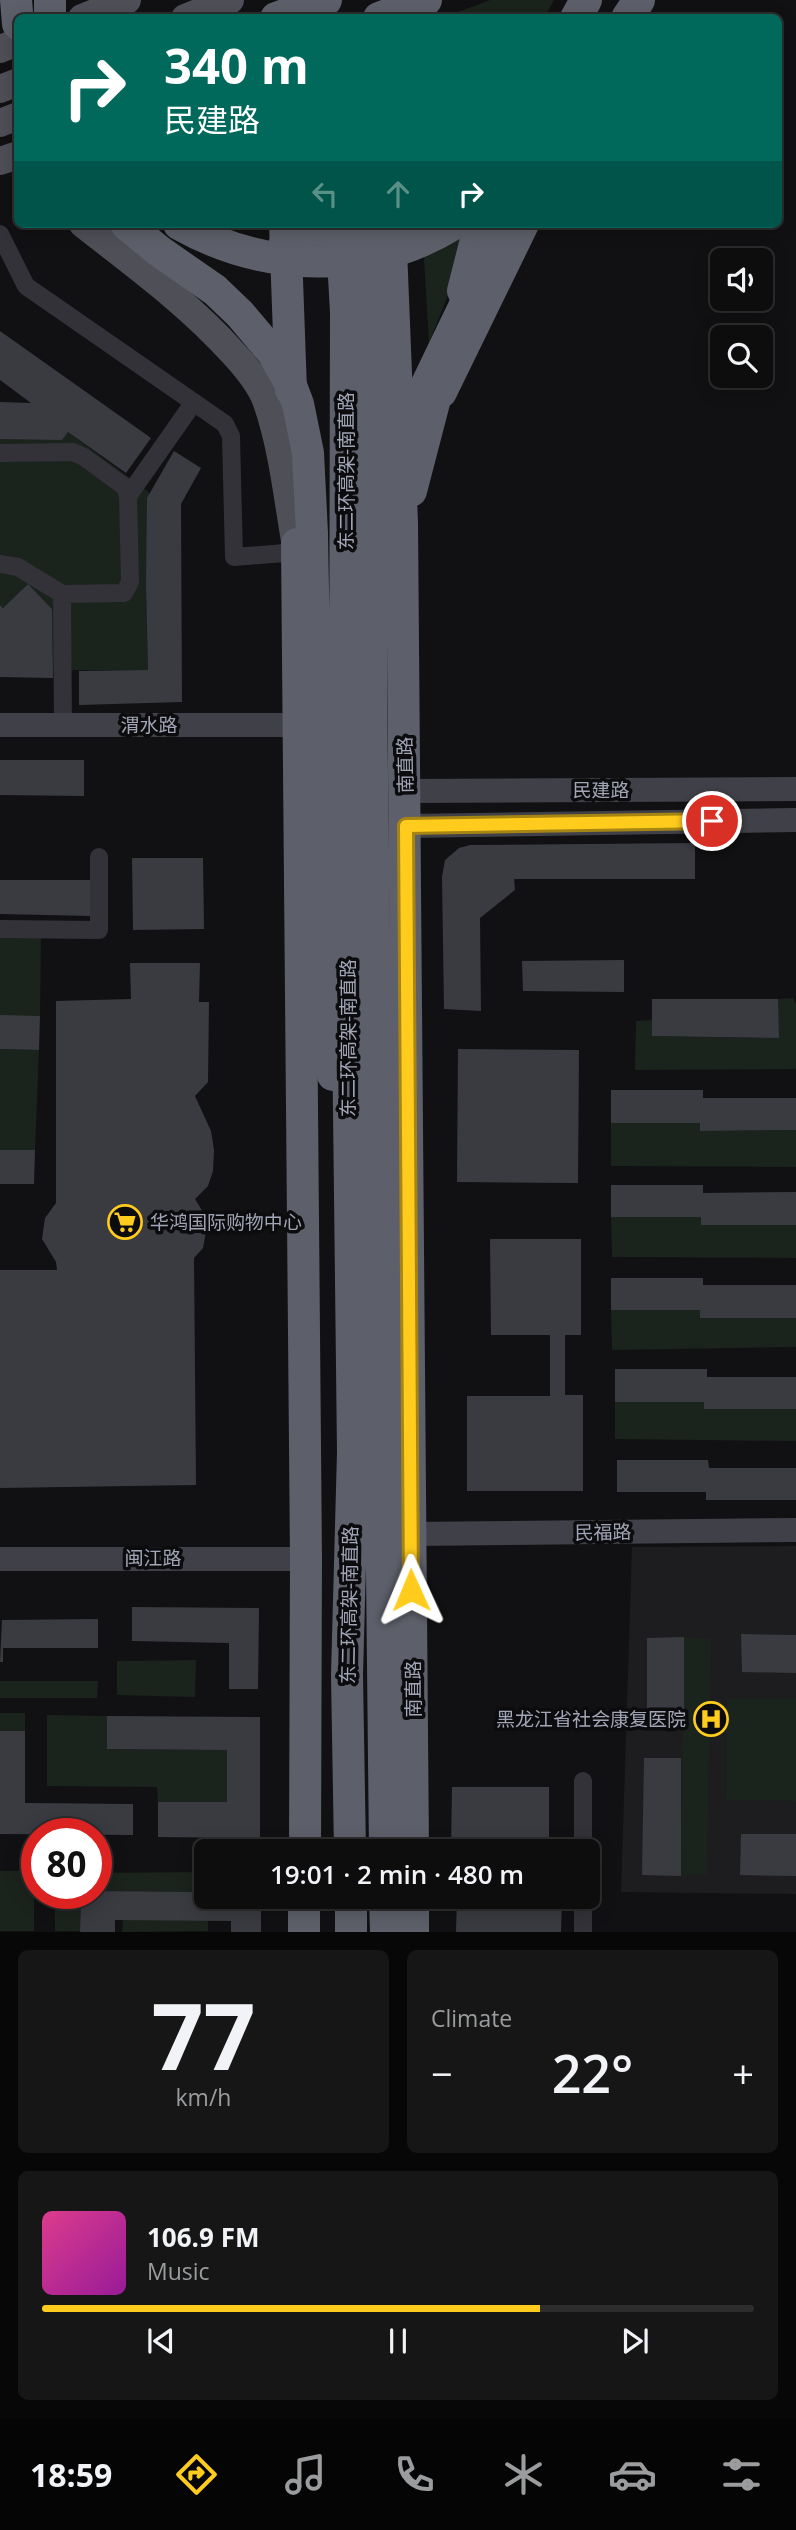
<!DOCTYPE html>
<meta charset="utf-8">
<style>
:root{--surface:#0d0d0e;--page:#161617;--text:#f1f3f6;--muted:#9a9c9e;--line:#2d2d2e;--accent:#ffcc1d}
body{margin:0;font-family:"Open Sans","Noto Sans SC",sans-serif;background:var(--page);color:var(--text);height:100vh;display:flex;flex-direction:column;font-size:26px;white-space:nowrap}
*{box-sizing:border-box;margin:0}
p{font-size:23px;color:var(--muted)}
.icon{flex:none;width:38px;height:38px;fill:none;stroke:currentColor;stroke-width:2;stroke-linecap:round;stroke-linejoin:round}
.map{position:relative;height:1932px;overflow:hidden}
.sheet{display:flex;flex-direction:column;gap:18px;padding:18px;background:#070708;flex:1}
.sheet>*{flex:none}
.hud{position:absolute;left:14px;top:14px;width:768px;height:214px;border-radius:10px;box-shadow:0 4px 18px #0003,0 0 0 2px var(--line);background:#00695c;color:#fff;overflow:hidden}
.buttons{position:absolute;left:710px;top:248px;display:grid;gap:14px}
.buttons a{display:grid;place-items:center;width:63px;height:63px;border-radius:10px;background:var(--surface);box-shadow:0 4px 18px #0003,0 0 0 2px var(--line);font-size:35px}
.speed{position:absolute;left:21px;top:1818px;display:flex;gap:14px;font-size:35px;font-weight:700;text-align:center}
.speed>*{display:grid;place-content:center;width:91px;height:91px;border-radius:50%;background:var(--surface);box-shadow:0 4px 18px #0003,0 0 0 2px var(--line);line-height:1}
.speed .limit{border:10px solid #d22;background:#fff;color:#111}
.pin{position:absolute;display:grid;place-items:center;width:60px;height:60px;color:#fff;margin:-30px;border:4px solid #fff;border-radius:50%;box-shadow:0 2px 7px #0007}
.me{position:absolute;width:77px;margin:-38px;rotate:359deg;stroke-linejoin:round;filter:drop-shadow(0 0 5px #0008)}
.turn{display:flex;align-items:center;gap:24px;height:147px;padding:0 35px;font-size:32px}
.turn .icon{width:91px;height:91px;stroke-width:2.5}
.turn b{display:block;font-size:49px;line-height:60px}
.lanes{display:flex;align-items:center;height:66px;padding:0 35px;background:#0003;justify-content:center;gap:35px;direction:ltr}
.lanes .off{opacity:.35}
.big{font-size:52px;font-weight:600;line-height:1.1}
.sheet .widget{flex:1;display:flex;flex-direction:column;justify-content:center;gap:10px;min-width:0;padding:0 24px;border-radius:10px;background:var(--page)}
.sheet .dial{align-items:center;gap:0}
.dial b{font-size:91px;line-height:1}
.song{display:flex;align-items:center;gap:21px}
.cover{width:84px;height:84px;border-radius:10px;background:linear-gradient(135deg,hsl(330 70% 55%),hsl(300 70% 35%))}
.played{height:7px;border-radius:4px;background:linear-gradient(90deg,var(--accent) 70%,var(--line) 70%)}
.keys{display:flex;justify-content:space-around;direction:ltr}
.heat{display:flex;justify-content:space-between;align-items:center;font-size:38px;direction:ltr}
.sheet .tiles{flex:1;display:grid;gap:18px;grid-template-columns:1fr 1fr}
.widget:last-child{grid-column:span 2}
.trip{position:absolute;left:194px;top:1839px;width:406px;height:70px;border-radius:10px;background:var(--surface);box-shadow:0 4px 18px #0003,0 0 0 2px var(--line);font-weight:600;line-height:70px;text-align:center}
.dock{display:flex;height:112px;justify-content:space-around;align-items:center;background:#050506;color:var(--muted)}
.dock .icon{width:49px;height:49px}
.dock .active{color:var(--accent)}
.dock b{font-size:32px;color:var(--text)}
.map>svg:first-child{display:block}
.built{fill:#1d1d20}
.green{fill:#1b231d}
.building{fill:#3a3b41}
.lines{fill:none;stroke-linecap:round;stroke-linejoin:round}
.street{stroke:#323238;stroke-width:18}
.secondary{stroke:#404148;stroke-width:24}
.primary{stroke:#4e4f57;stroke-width:28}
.highway{stroke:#5d5f6a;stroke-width:32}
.highway-bridge{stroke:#5d5f6a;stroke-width:32}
.route-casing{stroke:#a68513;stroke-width:18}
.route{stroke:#ffcc1d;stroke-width:12}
.labels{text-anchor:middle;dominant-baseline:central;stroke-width:7;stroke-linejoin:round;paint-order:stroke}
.street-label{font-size:19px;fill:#a1a5b5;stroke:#0c0c0e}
.poi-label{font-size:19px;fill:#a1a5b5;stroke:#0c0c0e;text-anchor:start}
</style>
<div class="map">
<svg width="796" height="1932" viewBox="0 0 796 1932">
<rect width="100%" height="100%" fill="#111113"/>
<path class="built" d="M796 1546V1894L621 1892 632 1547Z"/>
<path class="green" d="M490 0H554L545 17H445Z
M422 224H462L460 265 429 343Z
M68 432 150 493 146 585 148 670H53L52 609 28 584 3 608 0 605V439Z
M0 929 41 930 40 1016H0Z
M793 998 796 1004V1069L635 1070 636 1021 652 1020V1036L778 1038V999Z
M0 1049 39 1050 35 1150H0Z
M611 1123H700L701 1131 796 1130V1167L611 1166Z
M611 1217H701V1225H796V1258L612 1257Z
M611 1310H700L796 1318V1347L612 1350Z
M615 1402H704V1409H796V1441L615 1439Z
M684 1637 711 1639 707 1874 681 1876Z
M196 1660 195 1697 117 1695V1661Z
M0 1681H98L97 1698H0Z
M727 1699H796V1801L726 1800Z
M0 1713H25V1731H0Z
M47 1715 107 1716 108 1749 227 1750V1802H158L157 1787 47 1786Z
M0 1871H25L34 1877V1931H0Z
M206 1872V1892L96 1891V1873Z
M55 1894H81L80 1931H55Z
M123 1920H208V1931L122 1932Z"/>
<path class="building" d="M0 331 151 438 126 473 68 432 62 440 0 439V402L31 403 0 380Z
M174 451 201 468 181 504 182 702 79 705V671L148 670 146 585 147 498Z
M28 584 52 609 53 678 0 677V605L3 608Z
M0 760H84V796L0 795Z
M695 843V879H514L515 890 480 918 481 1011 444 1009 442 877 445 860 459 848 470 845Z
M132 858H203L204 929 133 930Z
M0 880H94V916L0 914Z
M624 960V992L523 991 522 961Z
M130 963H200L199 1002H209L208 1082 195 1096 211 1131 214 1150 213 1171 208 1186 195 1199 203 1212 207 1226 203 1248 194 1258 196 1485 0 1488V1270H57L56 1262 42 1239 45 1218 56 1203V1001L131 999Z
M652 999H778L779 1038 652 1036Z
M0 1015 40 1016 39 1050 0 1049Z
M458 1049 579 1050 578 1183 457 1182Z
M611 1090H703V1098H796V1130L700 1131V1123H611Z
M0 1150H35L34 1184H0Z
M611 1185H703V1193L796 1192V1225H701V1217H611Z
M490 1239H581V1335H565V1395H583V1491H467V1396H550V1335H491Z
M611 1278H703V1285H796V1318H700V1310H611Z
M615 1369H707V1377H796V1409H704V1402H615Z
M617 1460H708L709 1468H796V1500H706V1492H617Z
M132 1607 259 1608 258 1689H229V1643L132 1641Z
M98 1619V1648H3V1662H0L2 1620Z
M741 1634 796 1635V1673L742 1672Z
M684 1637V1721H647V1638Z
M107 1716 260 1717V1838L158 1837V1802H227V1750L107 1749Z
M0 1731H25V1803L133 1804V1835L0 1834Z
M644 1758H681V1876L642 1875Z
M452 1787H549V1852H451Z
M741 1834H796V1876L740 1875Z
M96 1891 206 1892V1897H261V1932H231V1921L115 1920V1932H80L81 1894H96Z
M457 1897H562L561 1932H456Z"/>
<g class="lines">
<path class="street" d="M0 234 26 286 225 424 231 436 234 557 297 552
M0 453 73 452 84 457 125 487 128 496 130 582 124 593 62 594 18 567 0 564
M128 496 194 402
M62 594 63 725
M0 929 99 930V857
M583 1852V1781
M583 1932V1897"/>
<path class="secondary" d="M0 725H298
M406 791 796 789
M406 826 796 820
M410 1534 796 1530
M0 1559H306"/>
<path class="primary" d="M82 18 127 0
M185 18 230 0
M0 49 18 42
M0 89 18 82
M0 123 18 116
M0 161 18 155
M83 224C135 265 188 303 233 353 246 367 259 382 266 400 283 447 288 503 297 552"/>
<path class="highway" d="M16 0 18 24
M50 0V18
M276 18 326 0
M379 18 426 0
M576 18 586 0
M627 18 639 0
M285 224 291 390
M390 224 402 523 413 1852
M285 242 368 236
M463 291 480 224
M441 392 523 224
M411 491 443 368
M297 544 306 1559 305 1852
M351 1897V1932
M385 1897 386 1932
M304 1932V1897
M413 1932V1897"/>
<path class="highway-bridge" d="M311 0 314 18
M126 224 159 251 215 290 240 314 273 353 290 383 298 404 308 453 312 533 320 989 333 1075
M179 224C264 272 370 276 454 224
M341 224 346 312 345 768 353 1452 347 1675 350 1852
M366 224C376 406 369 589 372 772 378 1132 381 1492 385 1852
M389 507 390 481 399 442 504 224"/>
</g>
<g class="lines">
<g class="route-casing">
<path id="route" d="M411 1590 406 826 712 821"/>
</g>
<use href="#route" class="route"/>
</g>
<defs>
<g id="supermarket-ring" transform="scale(1.75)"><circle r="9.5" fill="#0c0c0e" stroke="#ffcc1d" stroke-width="1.5"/><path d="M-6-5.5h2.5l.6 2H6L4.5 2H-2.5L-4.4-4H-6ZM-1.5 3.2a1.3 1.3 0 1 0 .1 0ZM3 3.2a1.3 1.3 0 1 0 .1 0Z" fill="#ffcc1d"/></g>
<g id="hospital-ring" transform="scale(1.75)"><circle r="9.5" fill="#0c0c0e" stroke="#ffcc1d" stroke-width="1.5"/><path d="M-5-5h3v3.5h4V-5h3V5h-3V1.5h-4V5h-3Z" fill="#ffcc1d"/></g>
</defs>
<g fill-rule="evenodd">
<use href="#supermarket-ring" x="125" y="1222"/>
<use href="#hospital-ring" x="711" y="1719"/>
</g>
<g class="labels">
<g class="street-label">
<text transform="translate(346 471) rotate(-90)">东二环高架-南直路</text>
<text x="149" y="725">渭水路</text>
<text transform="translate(405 765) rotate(-91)">南直路</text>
<text x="601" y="790">民建路</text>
<text transform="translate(348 1038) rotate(-90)">东二环高架-南直路</text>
<text transform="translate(603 1532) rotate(-1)">民福路</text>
<text x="153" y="1558">闽江路</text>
<text transform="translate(349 1605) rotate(-89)">东二环高架-南直路</text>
<text transform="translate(413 1689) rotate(-90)">南直路</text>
</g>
<g class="poi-label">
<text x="150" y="1222">华鸿国际购物中心</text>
<text x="686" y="1719" text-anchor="end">黑龙江省社会康复医院</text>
</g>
</g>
</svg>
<div class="buttons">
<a><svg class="icon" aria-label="sound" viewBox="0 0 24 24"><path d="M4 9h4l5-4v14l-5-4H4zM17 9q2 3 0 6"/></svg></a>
<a><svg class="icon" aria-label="search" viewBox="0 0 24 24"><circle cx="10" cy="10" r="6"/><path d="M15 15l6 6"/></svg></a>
</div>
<div class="speed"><div class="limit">80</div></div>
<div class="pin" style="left:712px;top:821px;background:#d93025"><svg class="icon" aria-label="arrive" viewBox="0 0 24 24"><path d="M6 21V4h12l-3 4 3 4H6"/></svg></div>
<svg class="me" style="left:411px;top:1590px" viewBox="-20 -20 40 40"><path d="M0-17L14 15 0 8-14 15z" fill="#ffcc1d" stroke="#fff" stroke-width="4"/></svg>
<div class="trip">19:01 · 2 min · 480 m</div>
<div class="hud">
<div class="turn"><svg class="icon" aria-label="right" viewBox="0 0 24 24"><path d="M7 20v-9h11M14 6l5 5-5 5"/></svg><div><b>340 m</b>民建路</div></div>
<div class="lanes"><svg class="icon off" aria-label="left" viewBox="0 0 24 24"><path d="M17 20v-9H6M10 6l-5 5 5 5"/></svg><svg class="icon off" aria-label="ahead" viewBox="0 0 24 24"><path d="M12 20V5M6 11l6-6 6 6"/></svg><svg class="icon" aria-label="right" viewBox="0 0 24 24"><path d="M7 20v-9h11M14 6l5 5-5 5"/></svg></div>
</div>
</div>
<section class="sheet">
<div class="tiles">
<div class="widget dial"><b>77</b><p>km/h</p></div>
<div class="widget"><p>Climate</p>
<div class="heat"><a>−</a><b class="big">22°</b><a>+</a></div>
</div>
<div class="widget">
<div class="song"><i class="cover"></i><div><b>106.9 FM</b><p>Music</p></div></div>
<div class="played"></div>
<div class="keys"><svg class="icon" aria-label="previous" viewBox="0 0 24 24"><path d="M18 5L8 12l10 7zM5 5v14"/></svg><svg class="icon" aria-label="pause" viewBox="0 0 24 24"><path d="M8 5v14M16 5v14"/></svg><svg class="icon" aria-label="next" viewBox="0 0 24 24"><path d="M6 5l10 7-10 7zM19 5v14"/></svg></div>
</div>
</div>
</section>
<nav class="dock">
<b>18:59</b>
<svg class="icon active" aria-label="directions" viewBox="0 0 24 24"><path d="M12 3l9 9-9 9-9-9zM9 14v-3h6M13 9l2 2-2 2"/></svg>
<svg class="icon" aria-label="music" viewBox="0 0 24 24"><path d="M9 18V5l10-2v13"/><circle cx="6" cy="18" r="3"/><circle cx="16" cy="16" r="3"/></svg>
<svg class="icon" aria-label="phone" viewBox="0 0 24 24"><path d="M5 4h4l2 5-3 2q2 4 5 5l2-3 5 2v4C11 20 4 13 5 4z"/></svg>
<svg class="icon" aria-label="climate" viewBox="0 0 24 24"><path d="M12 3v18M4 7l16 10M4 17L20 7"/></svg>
<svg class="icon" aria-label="car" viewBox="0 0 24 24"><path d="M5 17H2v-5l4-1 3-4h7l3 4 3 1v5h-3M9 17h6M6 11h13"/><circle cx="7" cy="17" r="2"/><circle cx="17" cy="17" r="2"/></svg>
<svg class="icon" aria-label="filters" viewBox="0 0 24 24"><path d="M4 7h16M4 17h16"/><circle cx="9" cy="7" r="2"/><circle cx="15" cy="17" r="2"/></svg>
</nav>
